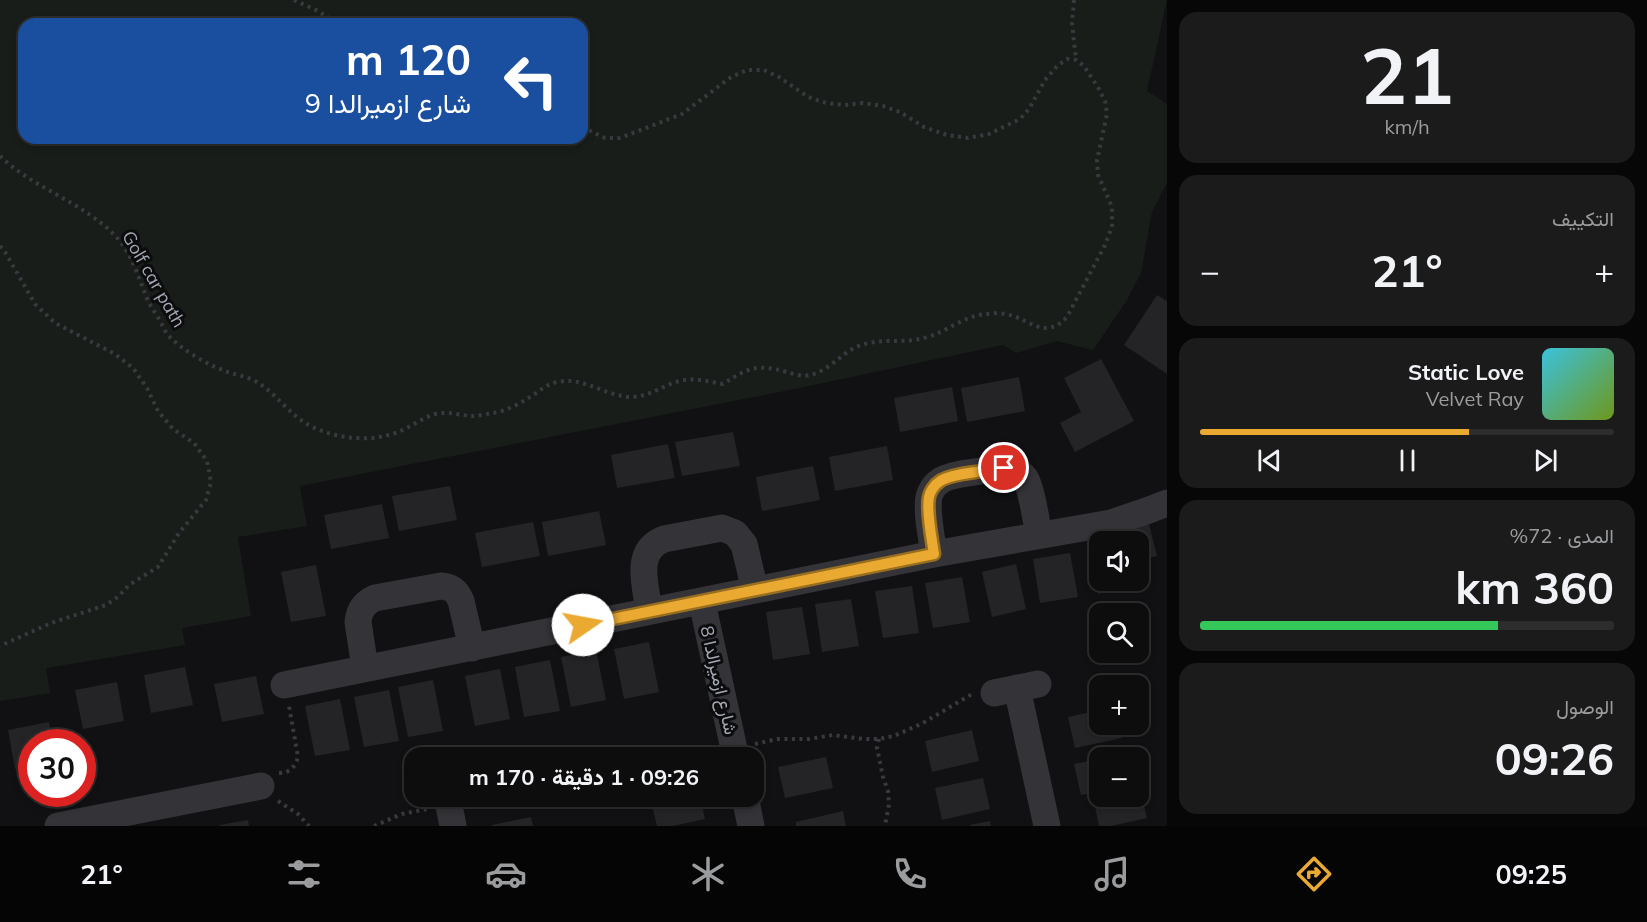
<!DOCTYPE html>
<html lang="ar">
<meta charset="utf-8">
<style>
:root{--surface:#0d0d0e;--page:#1b1b1c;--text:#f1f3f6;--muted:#9a9c9e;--line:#2d2d2e;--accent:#eaaa32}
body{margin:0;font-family:Mulish,Vazirmatn,sans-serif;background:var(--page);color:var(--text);direction:rtl;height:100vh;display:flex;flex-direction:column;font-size:22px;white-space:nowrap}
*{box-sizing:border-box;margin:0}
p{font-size:20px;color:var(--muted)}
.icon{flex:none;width:33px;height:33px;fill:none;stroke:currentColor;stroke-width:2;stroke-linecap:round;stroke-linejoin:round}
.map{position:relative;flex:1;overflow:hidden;direction:ltr}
.sheet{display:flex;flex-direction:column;gap:12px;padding:12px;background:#070708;width:480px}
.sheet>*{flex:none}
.hud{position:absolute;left:18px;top:18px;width:570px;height:126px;border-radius:18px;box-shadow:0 3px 9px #0003,0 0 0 2px var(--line);direction:rtl;background:#1a4fa0;color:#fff;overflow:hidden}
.fabs{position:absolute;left:1089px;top:531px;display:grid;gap:12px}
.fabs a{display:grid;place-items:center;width:60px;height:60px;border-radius:12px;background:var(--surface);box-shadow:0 3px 9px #0003,0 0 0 2px var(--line);font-size:30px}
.speed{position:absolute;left:18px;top:729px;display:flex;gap:12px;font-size:30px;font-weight:700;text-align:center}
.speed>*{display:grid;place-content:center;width:78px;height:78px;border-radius:50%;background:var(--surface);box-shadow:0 3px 9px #0003,0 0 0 2px var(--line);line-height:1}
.speed .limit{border:9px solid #d22;background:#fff;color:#111}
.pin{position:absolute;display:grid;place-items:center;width:51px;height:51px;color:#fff;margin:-26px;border:3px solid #fff;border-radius:50%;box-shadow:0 2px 6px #0007}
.me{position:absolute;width:66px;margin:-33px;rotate:78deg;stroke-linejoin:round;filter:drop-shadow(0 0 4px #0008)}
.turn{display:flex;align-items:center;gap:21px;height:126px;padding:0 18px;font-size:27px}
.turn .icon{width:78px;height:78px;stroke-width:2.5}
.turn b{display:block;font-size:42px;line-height:51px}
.big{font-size:45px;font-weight:700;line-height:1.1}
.sheet .tile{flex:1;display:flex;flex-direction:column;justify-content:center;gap:9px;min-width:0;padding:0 21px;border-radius:18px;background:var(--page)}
.sheet .dial{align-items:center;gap:0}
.dial b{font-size:78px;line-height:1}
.song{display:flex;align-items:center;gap:18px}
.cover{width:72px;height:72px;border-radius:9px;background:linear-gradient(135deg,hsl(190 70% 55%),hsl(80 70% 35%))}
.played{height:6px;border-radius:3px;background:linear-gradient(90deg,var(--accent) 65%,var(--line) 65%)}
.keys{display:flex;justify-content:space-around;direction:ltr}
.heat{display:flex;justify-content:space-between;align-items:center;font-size:33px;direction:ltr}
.charge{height:9px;border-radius:4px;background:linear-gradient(90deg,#34c759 72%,var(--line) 0)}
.trip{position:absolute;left:404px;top:747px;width:360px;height:60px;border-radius:18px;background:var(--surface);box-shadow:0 3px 9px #0003,0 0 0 2px var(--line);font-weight:700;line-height:60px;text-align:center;direction:rtl}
.tabs{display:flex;height:96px;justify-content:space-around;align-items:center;background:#050506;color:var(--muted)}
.tabs .icon{width:42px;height:42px}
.tabs .current{color:var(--accent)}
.tabs b{font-size:27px;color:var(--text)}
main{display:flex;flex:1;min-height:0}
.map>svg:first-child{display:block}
.green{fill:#181d19;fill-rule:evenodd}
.building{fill:#242427}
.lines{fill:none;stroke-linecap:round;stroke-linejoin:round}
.path{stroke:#393a3f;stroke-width:4;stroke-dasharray:3 4.5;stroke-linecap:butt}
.minor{stroke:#333338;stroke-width:27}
.route-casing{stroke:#986e20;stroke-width:15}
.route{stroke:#eaaa32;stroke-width:10}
.labels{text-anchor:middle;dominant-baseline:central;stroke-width:6;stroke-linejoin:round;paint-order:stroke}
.street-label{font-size:18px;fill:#a3a8b3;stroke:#0c0c0e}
</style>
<main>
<section class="sheet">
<div class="tile dial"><b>21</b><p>km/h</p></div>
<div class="tile"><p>التكييف</p>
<div class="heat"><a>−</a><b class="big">21°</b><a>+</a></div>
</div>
<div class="tile">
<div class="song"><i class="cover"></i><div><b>Static Love</b><p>Velvet Ray</p></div></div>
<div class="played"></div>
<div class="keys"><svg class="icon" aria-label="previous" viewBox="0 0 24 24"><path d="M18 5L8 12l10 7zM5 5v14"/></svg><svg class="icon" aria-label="pause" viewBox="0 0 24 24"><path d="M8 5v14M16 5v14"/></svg><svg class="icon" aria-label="next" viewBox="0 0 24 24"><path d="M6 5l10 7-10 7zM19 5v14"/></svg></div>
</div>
<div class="tile"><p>المدى · 72%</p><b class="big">360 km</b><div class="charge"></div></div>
<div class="tile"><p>الوصول</p><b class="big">09:26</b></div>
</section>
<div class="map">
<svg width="1167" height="826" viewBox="0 0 1167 826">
<rect width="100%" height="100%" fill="#111113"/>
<path class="green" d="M0 0H1167L1147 91 1167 104V182L1152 212 1141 273 1127 300 1093 350 1057 341 1016 353 1003 345 785 391 300 486 307 526 238 537 251 616 182 628 185 645 46 668 50 693 0 701ZM24 24H582V138H24Z"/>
<path class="building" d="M1157 295 1167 301V374L1124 345Z
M1101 359 1134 421 1075 452 1060 423 1081 412 1064 378Z
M1019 377 1025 411 967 422 961 388Z
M952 387 958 421 900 432 894 398Z
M733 432 740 466 682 476 675 442Z
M668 444 675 478 617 488 611 455Z
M887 446 893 480 835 491 829 457Z
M813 466 820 500 762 511 756 477Z
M450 486 457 520 399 531 392 496Z
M382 504 389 538 331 549 324 515Z
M599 511 606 545 548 556 542 522Z
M1147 516 1157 556 1138 560V542H1130L1126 521Z
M533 522 540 556 482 567 475 533Z
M1100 549V580H1130L1132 587 1098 594 1089 551Z
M1070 553 1078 597 1040 603 1033 559Z
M1016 564 1026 609 992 617 982 572Z
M316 565 326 616 291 622 281 572Z
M962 577 970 622 933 628 925 583Z
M912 586 919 633 883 638 875 591Z
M851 599 859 646 822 652 815 604Z
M802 607 810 654 773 660 766 612Z
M649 642 659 692 624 699 614 649Z
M596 650 606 700 571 707 561 657Z
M550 660 560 711 524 717 515 667Z
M185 667 193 705 151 713 144 675Z
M500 669 510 719 475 726 465 676Z
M256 676 264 714 222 722 214 684Z
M433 680 443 731 408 737 398 687Z
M117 682 124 721 83 729 75 690Z
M389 690 399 741 364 747 354 697Z
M340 699 350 750 315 756 305 706Z
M1100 710V724H1119L1122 738 1075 748 1068 717Z
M49 722 53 742H32V766L15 769 8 730Z
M972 730 979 761 932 772 925 741Z
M826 757 833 788 785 798 778 767Z
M1100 759V791L1081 795 1074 764Z
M983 778 990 809 942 820 935 788Z
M1138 783 1147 818 1111 826H1099L1093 797 1100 796H1138Z
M658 796H700L705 819 673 826H657L650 798Z
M843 811 846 826H796V822Z
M531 817 533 826H492V825Z
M248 820 249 826H220V825Z
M990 821 991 826H970V825Z"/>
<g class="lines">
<path class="path" d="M294 0 318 11 338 24
M1074 0 1072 23 1076 60
M0 156C35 190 85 202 118 239 132 255 138 276 146 296 149 304 154 311 159 319 162 324 164 330 168 335 180 349 208 365 225 371 235 375 246 376 255 381 275 392 287 412 307 424 333 439 370 443 398 432 411 427 422 418 435 414 447 411 459 415 471 416 478 416 486 414 493 413 506 411 519 404 530 397 540 391 546 384 558 382 584 376 606 397 632 397 651 396 665 384 683 380 697 378 710 382 723 384 749 367 757 364 787 372 794 374 802 377 810 375 828 371 840 355 856 347 880 337 901 344 924 338 946 333 964 315 987 314 993 313 1000 313 1006 314 1031 319 1044 341 1067 317L1105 245 1112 227V207L1098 175 1097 160 1107 114 1105 101 1099 89 1084 66 1076 60 1067 59 1058 65 1045 80 1029 109 1020 119 989 134 968 138 947 135 924 127 900 112 883 106 863 103 845 105 826 103 808 97 779 77 764 70H747L731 77 682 114 620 138H605L582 127
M0 246 5 252 35 304 55 323 115 354 133 368 147 388 158 411 173 429 194 443 207 461 211 482 206 500 179 533 158 567 129 585 119 596 106 605 51 623 0 646
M879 739 877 748 883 777 888 791 889 804 885 826
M755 744 777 739H809L833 735 863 739H879L894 736 923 723 972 694
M680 758 712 752
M279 773C290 773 295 767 298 757L289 706
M278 801 298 814 309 826
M470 806 492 801 502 796
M374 826 402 814 427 809"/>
<path class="minor" d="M934 554C932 540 926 511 929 497 930 492 934 485 939 482 949 473 988 471 1003 468 1012 469 1020 471 1025 478 1032 489 1036 521 1039 535
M702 602 736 758
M649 611C646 586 633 551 664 539L722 528 735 533 744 544 755 590
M365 668 358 622C359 610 364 603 375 598L441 586C452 587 457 591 461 601L472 648
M284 685 934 554 1111 523 1149 510 1167 503
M1017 688 1047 826
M994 693 1038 684
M745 796 751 826
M449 806 453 826
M58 826 261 786"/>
</g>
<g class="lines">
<g class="route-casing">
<path id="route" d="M583 625 934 554C932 540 926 511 929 497 930 492 934 485 939 482 949 473 989 471 1004 468"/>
</g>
<use href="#route" class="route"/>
</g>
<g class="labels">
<g class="street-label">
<text transform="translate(154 279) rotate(60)">Golf car path</text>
<text transform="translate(719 680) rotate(77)">شارع ازميرالدا 8</text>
</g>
</g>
</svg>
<div class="fabs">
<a><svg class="icon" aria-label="sound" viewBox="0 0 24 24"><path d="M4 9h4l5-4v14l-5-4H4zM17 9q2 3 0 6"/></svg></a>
<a><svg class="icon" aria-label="search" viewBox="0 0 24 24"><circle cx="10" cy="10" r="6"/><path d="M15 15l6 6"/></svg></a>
<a>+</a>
<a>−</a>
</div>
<div class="speed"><div class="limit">30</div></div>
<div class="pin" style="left:1004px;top:468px;background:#d93025"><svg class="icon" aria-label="arrive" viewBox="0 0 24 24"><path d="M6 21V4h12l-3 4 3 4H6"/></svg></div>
<svg class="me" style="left:583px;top:625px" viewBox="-20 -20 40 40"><circle r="19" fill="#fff"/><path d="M0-13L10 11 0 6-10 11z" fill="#eaaa32"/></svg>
<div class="trip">09:26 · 1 دقيقة · 170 m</div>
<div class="hud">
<div class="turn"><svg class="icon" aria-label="left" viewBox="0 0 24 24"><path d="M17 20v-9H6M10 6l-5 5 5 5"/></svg><div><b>120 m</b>شارع ازميرالدا 9</div></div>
</div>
</div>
</main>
<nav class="tabs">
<b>09:25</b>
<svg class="icon current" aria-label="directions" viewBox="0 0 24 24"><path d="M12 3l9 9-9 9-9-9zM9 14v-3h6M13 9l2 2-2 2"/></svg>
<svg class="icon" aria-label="music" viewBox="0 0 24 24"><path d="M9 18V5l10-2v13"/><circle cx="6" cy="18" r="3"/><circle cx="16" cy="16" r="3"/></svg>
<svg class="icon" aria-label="phone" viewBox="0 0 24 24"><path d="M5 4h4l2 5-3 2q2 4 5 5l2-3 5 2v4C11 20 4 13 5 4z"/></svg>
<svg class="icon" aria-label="climate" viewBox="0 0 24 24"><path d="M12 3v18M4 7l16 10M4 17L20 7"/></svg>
<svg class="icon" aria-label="car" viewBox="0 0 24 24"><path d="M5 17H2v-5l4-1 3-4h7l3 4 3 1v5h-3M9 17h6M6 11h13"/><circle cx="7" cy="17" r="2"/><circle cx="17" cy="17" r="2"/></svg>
<svg class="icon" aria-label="filters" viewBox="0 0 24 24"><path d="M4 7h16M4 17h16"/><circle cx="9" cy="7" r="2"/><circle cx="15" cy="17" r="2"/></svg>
<b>21°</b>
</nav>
